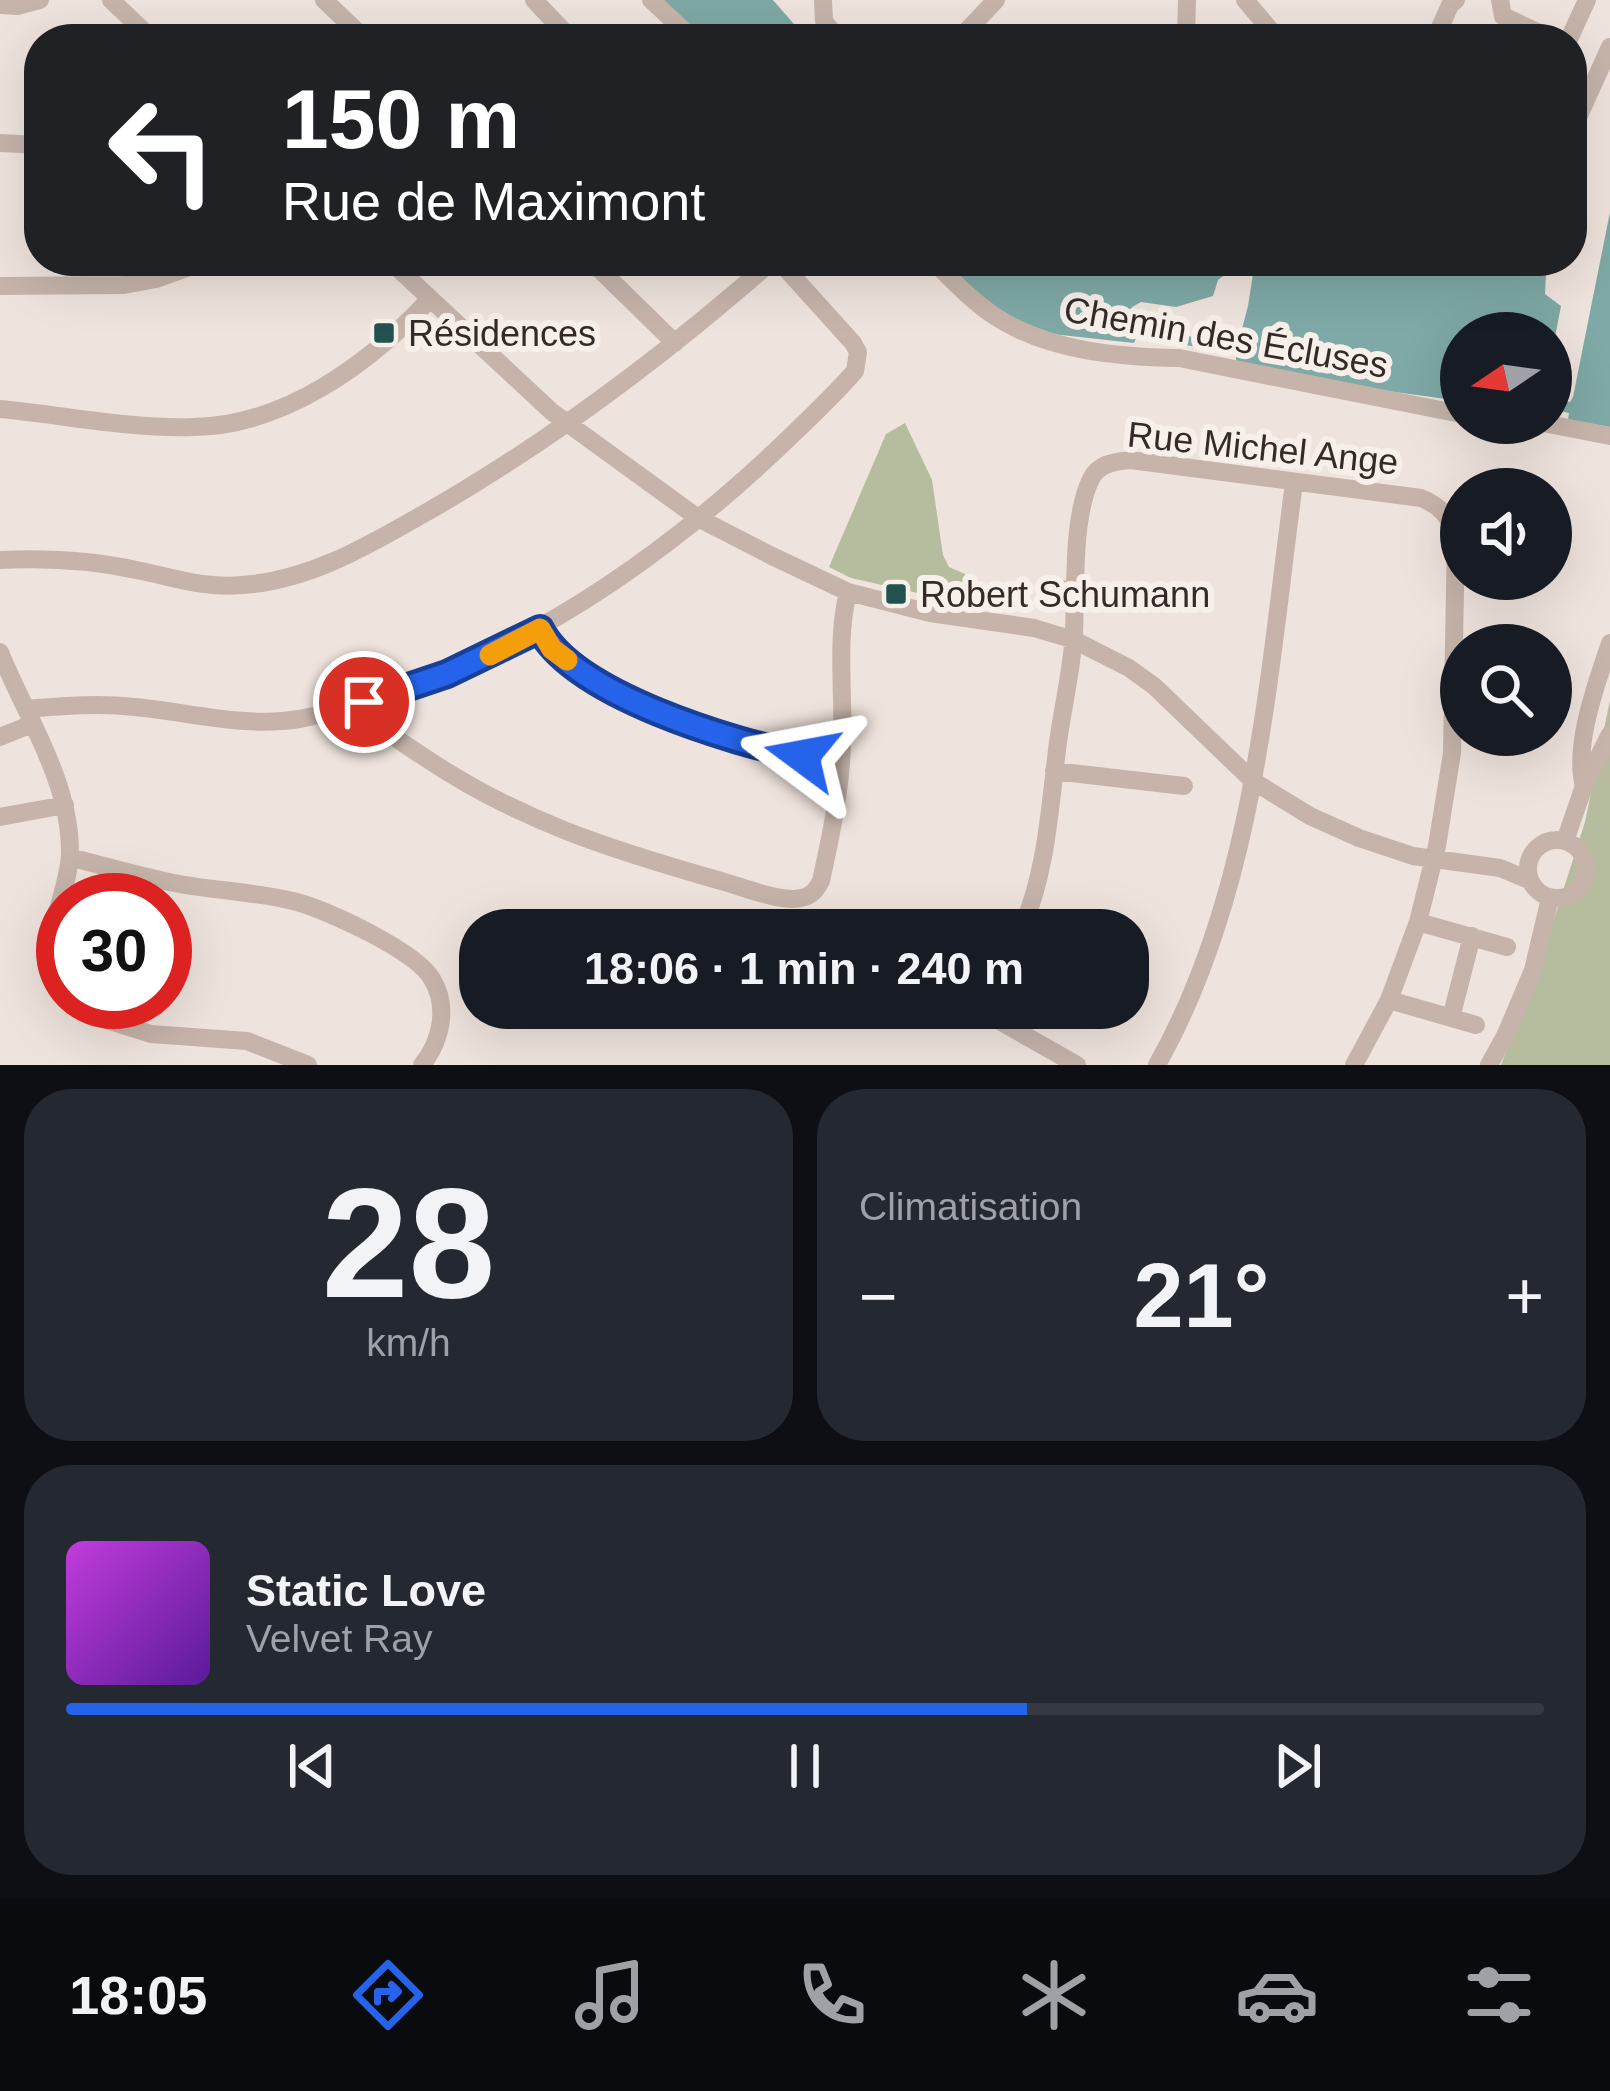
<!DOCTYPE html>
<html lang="fr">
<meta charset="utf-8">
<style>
:root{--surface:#171b24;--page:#242831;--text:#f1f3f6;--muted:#9ea1a6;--line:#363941;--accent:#2563eb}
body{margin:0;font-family:Arial,sans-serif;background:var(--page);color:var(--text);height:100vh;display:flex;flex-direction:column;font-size:45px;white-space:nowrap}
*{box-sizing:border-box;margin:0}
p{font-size:39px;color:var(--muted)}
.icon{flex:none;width:66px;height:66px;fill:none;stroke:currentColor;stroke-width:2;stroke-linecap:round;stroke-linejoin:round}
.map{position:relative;height:1065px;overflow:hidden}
.panel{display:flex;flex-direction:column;gap:24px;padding:24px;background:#0d0f14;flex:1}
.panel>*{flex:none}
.banner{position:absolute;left:24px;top:24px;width:1563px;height:252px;border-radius:48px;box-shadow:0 12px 48px #0002;background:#202124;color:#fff;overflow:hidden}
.needle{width:78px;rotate:257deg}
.tools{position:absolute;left:1440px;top:312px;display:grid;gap:24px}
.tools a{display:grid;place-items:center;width:132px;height:132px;border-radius:50%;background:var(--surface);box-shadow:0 12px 48px #0002;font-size:60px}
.speed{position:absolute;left:36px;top:873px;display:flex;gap:24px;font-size:60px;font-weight:700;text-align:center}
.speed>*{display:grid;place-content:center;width:156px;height:156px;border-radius:50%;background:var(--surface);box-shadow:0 12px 48px #0002;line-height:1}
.speed .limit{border:18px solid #d22;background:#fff;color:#111}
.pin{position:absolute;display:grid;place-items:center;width:102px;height:102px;color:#fff;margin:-51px;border:6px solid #fff;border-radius:50%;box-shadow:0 3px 12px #0007}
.me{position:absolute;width:132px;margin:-66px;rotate:283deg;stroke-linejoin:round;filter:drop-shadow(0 0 9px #0008)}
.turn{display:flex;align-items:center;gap:42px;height:252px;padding:0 60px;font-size:54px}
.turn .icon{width:156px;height:156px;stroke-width:2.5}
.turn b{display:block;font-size:84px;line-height:102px}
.big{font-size:90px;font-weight:700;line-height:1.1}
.panel .card{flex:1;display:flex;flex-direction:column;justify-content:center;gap:18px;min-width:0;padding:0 42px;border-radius:48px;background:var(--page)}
.panel .dial{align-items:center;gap:0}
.dial b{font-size:156px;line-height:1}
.song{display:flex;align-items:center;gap:36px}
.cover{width:144px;height:144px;border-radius:18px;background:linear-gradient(135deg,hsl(290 70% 55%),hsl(270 70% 35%))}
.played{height:12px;border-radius:6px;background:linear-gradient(90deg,var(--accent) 65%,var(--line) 65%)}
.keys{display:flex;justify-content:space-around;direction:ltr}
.heat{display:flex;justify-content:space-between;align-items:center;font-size:66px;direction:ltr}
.panel .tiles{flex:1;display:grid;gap:24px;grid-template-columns:1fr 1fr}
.card:last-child{grid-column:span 2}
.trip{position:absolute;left:459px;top:909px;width:690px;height:120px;border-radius:48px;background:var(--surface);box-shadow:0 12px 48px #0002;font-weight:700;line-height:120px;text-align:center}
.menu{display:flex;height:192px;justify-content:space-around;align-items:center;background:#090b0e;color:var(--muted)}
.menu .icon{width:84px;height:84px}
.menu .current{color:var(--accent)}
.menu b{font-size:54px;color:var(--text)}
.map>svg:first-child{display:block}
.green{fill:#b6bc9e}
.water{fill:#7fa9a6}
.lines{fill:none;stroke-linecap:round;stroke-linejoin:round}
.minor{stroke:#c6b4aa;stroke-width:18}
.route-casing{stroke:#184099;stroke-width:30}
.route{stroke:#2563eb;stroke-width:21}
.slow{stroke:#f59e0b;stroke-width:21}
.poi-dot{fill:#23514f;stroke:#f7efe9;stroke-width:4.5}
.labels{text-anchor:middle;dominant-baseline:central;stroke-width:12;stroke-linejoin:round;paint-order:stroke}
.poi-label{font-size:36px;fill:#342b29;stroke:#f7efe9;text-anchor:start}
.street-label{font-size:36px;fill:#342b29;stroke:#f7efe9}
</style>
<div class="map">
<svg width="1610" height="1065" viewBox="0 0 1610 1065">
<rect width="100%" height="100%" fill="#efe4dd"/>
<path class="green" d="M905 423 932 480 943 555 949 567 965 574 962 603 851 578 829 567 886 434Z
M1610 700V1065H1501L1537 972 1585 822Z"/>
<path class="water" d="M659 0H773L807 39H701Z
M1610 212V427L1568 420 1569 413 1551 409V399L1570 402 1573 397Z
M942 261H1229L1226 274 1218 280 1213 296 1176 307 1141 302 1132 307 1130 316 1138 328 1238 344 1248 306 1255 261H1409L1428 272 1470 274 1475 268C1490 275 1500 278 1514 268L1519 275C1528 271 1538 266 1546 274L1545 294 1561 306 1551 358V333H1461V401L1358 387 1236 361V355L1228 352 1143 338H1136L1134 343 1043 333 998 310Z"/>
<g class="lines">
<path class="minor" d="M111 0 152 39
M324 0 365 39
M534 0 571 39
M651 0 693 39
M823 0 824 21 838 39
M1245 0 1278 39
M1500 0 1503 16 1552 39
M0 5 17 6 40 0
M959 39 996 0
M1186 39 1187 0
M1435 39 1450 5 1456 0
M1569 39 1587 0
M1572 120 1576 122 1610 47
M0 143 39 145
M390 261 552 412 698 518 772 556 848 592 930 613 1034 628 1074 640 1129 668 1154 686 1253 781 1310 816 1359 838 1413 856 1500 868 1529 880
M591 261 675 343
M933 261C953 281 973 302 996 317 1048 351 1119 357 1179 358L1461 414
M0 286 124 285 156 279 206 261
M0 409C64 415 129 429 193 427 285 426 370 363 430 299
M1543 423 1610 436
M0 560C45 558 91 560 136 570 173 577 204 589 243 585 311 580 369 545 427 512 551 441 665 355 772 261
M1046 586 1074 591
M540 629C578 703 764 750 841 764
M0 652C26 717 70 780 70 852 70 896 29 957 63 994
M365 702C377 729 400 741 424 757 519 821 612 850 721 881 741 886 781 903 801 898 812 896 816 890 821 881 831 835 841 789 842 742 844 692 836 640 848 592
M26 709C63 706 98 703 135 707 189 712 245 728 299 719 328 714 358 704 387 694 540 645 676 547 791 436 813 415 835 394 855 371L858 352 853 343 779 261
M0 737 32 724
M1054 771 1184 786
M1584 786C1573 746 1597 682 1610 643
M0 817 65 805
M1528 869a29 29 0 1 1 58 0a29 29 0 1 1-58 0Z
M1565 841 1584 786 1610 734
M70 857C103 866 136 875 169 882 211 891 255 891 297 902 329 911 416 951 432 979 449 1007 441 1041 422 1065
M1418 922 1507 947
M1021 930C1047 873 1050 804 1058 742 1063 706 1072 669 1074 633 1076 589 1072 517 1091 479 1099 463 1114 462 1130 460L1421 498C1441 506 1448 516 1456 535L1452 753 1437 846 1418 922 1389 1000 1354 1065
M1389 1000 1476 1025
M71 1002 103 1019 151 1034 247 1041 308 1065
M989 1008 996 1019 1077 1065
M1451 1018 1472 936
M1157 1065C1255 891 1268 678 1294 483
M1489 1065 1506 1034 1533 970 1550 898"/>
</g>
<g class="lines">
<g class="route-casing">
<path id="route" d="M364 702 447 674 540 629C574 695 733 742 802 756"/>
</g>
<use href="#route" class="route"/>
<path class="slow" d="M490 655 540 629 552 649 567 660"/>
</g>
<g class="poi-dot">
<rect x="372" y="321" width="24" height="24" rx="6"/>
<rect x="884" y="582" width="24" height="24" rx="6"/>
</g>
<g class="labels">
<g class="poi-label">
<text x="408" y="333">Résidences</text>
<text x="920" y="594">Robert Schumann</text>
</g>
<g class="street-label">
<text transform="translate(1226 337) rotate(10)">Chemin des Écluses</text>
<text transform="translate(1263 448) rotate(6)">Rue Michel Ange</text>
</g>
</g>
</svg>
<div class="tools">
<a><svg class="needle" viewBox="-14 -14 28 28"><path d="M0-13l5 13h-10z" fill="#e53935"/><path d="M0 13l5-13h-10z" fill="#9ea1a6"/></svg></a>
<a><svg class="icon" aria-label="sound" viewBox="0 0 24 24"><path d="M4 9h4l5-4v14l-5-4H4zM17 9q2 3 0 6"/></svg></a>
<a><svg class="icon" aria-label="search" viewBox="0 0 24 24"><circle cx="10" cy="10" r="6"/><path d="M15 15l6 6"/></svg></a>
</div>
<div class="speed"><div class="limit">30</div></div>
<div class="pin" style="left:364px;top:702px;background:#d93025"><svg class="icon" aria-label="arrive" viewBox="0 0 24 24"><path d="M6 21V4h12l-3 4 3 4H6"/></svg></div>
<svg class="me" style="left:802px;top:756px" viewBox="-20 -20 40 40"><path d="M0-17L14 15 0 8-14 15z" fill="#2563eb" stroke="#fff" stroke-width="4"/></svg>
<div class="trip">18:06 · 1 min · 240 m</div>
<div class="banner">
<div class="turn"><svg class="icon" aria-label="left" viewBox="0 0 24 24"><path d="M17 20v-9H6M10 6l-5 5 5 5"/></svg><div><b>150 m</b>Rue de Maximont</div></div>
</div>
</div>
<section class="panel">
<div class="tiles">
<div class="card dial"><b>28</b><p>km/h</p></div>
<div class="card"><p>Climatisation</p>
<div class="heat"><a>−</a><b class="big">21°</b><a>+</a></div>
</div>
<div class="card">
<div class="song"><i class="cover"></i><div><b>Static Love</b><p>Velvet Ray</p></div></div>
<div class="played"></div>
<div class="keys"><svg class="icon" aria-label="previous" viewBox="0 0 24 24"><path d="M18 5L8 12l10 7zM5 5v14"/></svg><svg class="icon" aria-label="pause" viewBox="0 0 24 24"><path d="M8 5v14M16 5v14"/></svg><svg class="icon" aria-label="next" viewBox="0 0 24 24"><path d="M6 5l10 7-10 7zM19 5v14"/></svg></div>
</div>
</div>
</section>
<nav class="menu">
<b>18:05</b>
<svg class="icon current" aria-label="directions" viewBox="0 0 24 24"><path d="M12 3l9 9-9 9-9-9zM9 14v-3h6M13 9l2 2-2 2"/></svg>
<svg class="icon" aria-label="music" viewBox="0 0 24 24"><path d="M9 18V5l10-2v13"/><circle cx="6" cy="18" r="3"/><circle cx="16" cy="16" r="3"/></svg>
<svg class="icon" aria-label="phone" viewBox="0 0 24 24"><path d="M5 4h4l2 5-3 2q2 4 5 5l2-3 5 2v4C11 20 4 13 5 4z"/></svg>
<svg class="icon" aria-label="climate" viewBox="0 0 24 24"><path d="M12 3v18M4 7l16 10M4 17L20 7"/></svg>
<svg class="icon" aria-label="car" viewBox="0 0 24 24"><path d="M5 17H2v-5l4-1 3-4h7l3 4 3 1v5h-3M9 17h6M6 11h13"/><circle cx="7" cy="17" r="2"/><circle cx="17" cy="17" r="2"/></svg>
<svg class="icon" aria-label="filters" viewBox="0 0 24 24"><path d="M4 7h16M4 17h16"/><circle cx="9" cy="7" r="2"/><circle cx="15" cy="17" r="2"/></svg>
</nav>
